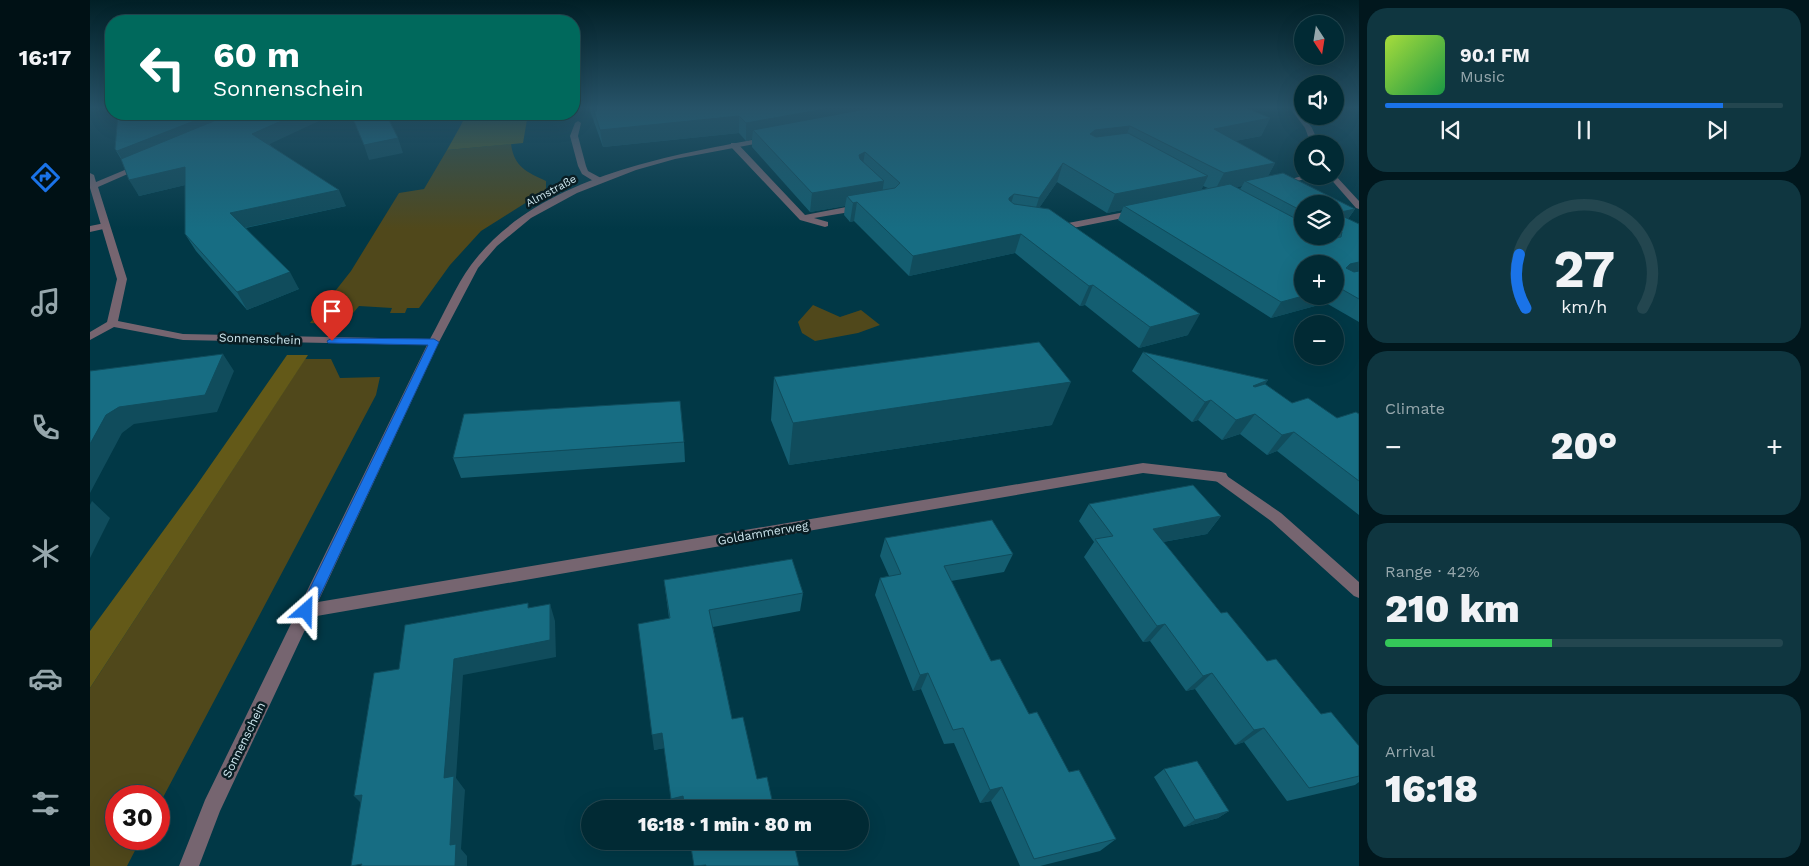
<!DOCTYPE html>
<meta charset="utf-8">
<style>
:root{--surface:#012a34;--page:#0f3640;--text:#f1f3f6;--muted:#96a7ac;--line:#23464f;--accent:#1a73e8}
body{margin:0;font-family:"Work Sans",sans-serif;background:var(--page);color:var(--text);height:100vh;display:flex;flex-direction:column;font-size:19px;white-space:nowrap}
*{box-sizing:border-box;margin:0}
p{font-size:16px;color:var(--muted)}
.icon{flex:none;width:28px;height:28px;fill:none;stroke:currentColor;stroke-width:2;stroke-linecap:round;stroke-linejoin:round}
.map{position:relative;flex:1;overflow:hidden}
.drawer{display:flex;flex-direction:column;gap:8px;padding:8px;background:#01171d;width:450px}
.drawer>*{flex:none}
.hud{position:absolute;left:15px;top:15px;width:475px;height:105px;border-radius:20px;box-shadow:0 5px 20px #0002,0 0 0 1px var(--line);background:#00695c;color:#fff;overflow:hidden}
.needle{width:32px;rotate:168deg}
.fabs{position:absolute;left:1204px;top:15px;display:grid;gap:10px}
.fabs a{display:grid;place-items:center;width:50px;height:50px;border-radius:50%;background:var(--surface);box-shadow:0 5px 20px #0002,0 0 0 1px var(--line);font-size:25px}
.speed{position:absolute;left:15px;top:785px;display:flex;gap:10px;font-size:25px;font-weight:700;text-align:center}
.speed>*{display:grid;place-content:center;width:65px;height:65px;border-radius:50%;background:var(--surface);box-shadow:0 5px 20px #0002,0 0 0 1px var(--line);line-height:1}
.speed .limit{border:8px solid #d22;background:#fff;color:#111}
.pin{position:absolute;display:grid;place-items:center;width:42px;height:42px;color:#fff;margin:-51px -21px;border-radius:50% 50% 50% 0;rotate:-45deg;box-shadow:0 0 5px #0007}
.pin .icon{rotate:45deg}
.me{position:absolute;width:55px;margin:-28px;rotate:25deg;stroke-linejoin:round;filter:drop-shadow(0 0 4px #0008)}
.turn{display:flex;align-items:center;gap:18px;height:105px;padding:0 25px;font-size:22px}
.turn .icon{width:65px;height:65px;stroke-width:2.5}
.turn b{display:block;font-size:35px;line-height:42px}
.big{font-size:38px;font-weight:800;line-height:1.1}
.drawer .tile{flex:1;display:flex;flex-direction:column;justify-content:center;gap:8px;min-width:0;padding:0 18px;border-radius:20px;background:var(--page)}
.drawer .dial{align-items:center;gap:0}
.dial svg{height:130px;overflow:visible;fill:none;stroke:var(--line);stroke-width:7;stroke-linecap:round;text-anchor:middle}
.dial text{fill:var(--text);stroke:none}
.song{display:flex;align-items:center;gap:15px}
.cover{width:60px;height:60px;border-radius:8px;background:linear-gradient(135deg,hsl(80 70% 55%),hsl(140 70% 35%))}
.played{height:5px;border-radius:2px;background:linear-gradient(90deg,var(--accent) 85%,var(--line) 85%)}
.keys{display:flex;justify-content:space-around;direction:ltr}
.heat{display:flex;justify-content:space-between;align-items:center;font-size:28px;direction:ltr}
.charge{height:8px;border-radius:4px;background:linear-gradient(90deg,#34c759 42%,var(--line) 0)}
.trip{position:absolute;left:491px;top:800px;width:288px;height:50px;border-radius:25px;background:var(--surface);box-shadow:0 5px 20px #0002,0 0 0 1px var(--line);font-weight:800;line-height:50px;text-align:center}
main{display:flex;flex:1;min-height:0}
.menu{display:flex;flex-direction:column;width:90px;justify-content:space-around;align-items:center;background:#001115;color:var(--muted)}
.menu .icon{width:35px;height:35px}
.menu .active{color:var(--accent)}
.menu b{font-size:22px;color:var(--text)}
.map>svg:first-child{display:block}
.green{fill:#50481b}
.forest{fill:#635918}
.lines{fill:none;stroke-linecap:round;stroke-linejoin:round}
.lane{fill:#766570;fill-rule:evenodd}
.street{fill:#766570;fill-rule:evenodd}
.wall{fill:#145e71;fill-rule:evenodd}
.shaded-wall{fill:#104c5c}
.building{fill:#176d83;stroke:#104c5c}
.route{fill:#1a73e8;stroke:#114b97}
.labels{text-anchor:middle;dominant-baseline:central;stroke-width:5;stroke-linejoin:round;paint-order:stroke}
.far-street-label{font-size:11px;fill:#cce5ed;stroke:#091d23}
.street-label{font-size:12px;fill:#cce5ed;stroke:#091d23}
</style>
<main>
<nav class="menu">
<b>16:17</b>
<svg class="icon active" aria-label="directions" viewBox="0 0 24 24"><path d="M12 3l9 9-9 9-9-9zM9 14v-3h6M13 9l2 2-2 2"/></svg>
<svg class="icon" aria-label="music" viewBox="0 0 24 24"><path d="M9 18V5l10-2v13"/><circle cx="6" cy="18" r="3"/><circle cx="16" cy="16" r="3"/></svg>
<svg class="icon" aria-label="phone" viewBox="0 0 24 24"><path d="M5 4h4l2 5-3 2q2 4 5 5l2-3 5 2v4C11 20 4 13 5 4z"/></svg>
<svg class="icon" aria-label="climate" viewBox="0 0 24 24"><path d="M12 3v18M4 7l16 10M4 17L20 7"/></svg>
<svg class="icon" aria-label="car" viewBox="0 0 24 24"><path d="M5 17H2v-5l4-1 3-4h7l3 4 3 1v5h-3M9 17h6M6 11h13"/><circle cx="7" cy="17" r="2"/><circle cx="17" cy="17" r="2"/></svg>
<svg class="icon" aria-label="filters" viewBox="0 0 24 24"><path d="M4 7h16M4 17h16"/><circle cx="9" cy="7" r="2"/><circle cx="15" cy="17" r="2"/></svg>
</nav>
<div class="map">
<svg width="1269" height="866" viewBox="0 0 1269 866">
<rect width="100%" height="100%" fill="#013846"/>
<path class="green" d="M421 144C424 167 437 172 456 181V190L391 231 360 265 329 308H317L315 313H300L302 308 269 306 253 325 220 323 261 271 309 193 334 189 357 150Z
M723 305 750 317 771 310 790 325 768 333 725 341 712 333 708 322Z
M215 359H241L250 378 290 377 286 395 69 805V796H26V839H51L37 866H0V688Z"/>
<path class="forest" d="M376 114H438L433 143 357 150 371 125Z
M197 355H218L0 688V631L106 486Z"/>
<g class="lines">
<path class="lane" d="M488 121 491 123 488 136 496 166 498 171 511 178V182H505L492 174 488 166 480 136 485 123Z
M641 143H647L715 215 772 204 776 207 772 210 724 218 738 222V226L735 227 710 220 641 147Z
M15 223 18 224V228L0 232V226Z
M1131 472 1191 513 1269 582V598L1264 596 1181 521 1126 481 1124 477 1126 473Z"/>
<path class="street" d="M1200 108H1207L1222 128 1229 144H1221L1215 128Z
M678 137 682 139 681 141 585 159 546 170 487 193 441 218 407 246 388 268 349 342 228 602 1053 463 1131 472 1136 473 1138 477 1136 481 1131 482 1053 473 221 617 130 811 109 866H89L115 800 337 345 93 340 24 327 0 340V332L17 322 27 279 0 188V173L4 175 6 182 49 164 56 166 8 187 37 279 28 321 93 334 340 339C353 316 366 285 381 265 446 177 577 156 678 137Z
M1245 175 1269 201V209L1266 208 1238 176H1245Z
M1212 176H1227L1191 185 1187 183Z
M1045 210 1048 211V215L973 230 962 226 966 223 973 224Z"/>
</g>
<path class="wall" d="M499 108H1004V110L1180 118 1171 136 1145 141 1185 163 1178 176 1265 209 1258 219 1269 224V322L1236 303 1181 318 1028 220 1032 210 1017 213 967 182 949 208 1098 335 1049 348 995 305 990 306 925 253 819 276 764 221 760 222 754 215 755 206 720 212 662 147V139L656 141 649 133 513 147ZM1113 186 1118 188 1111 190ZM1152 186 1150 189 1146 187ZM1212 204H1245V236H1212ZM1245 264V296H1212Z
M179 144 256 206 156 228 209 289 157 310 106 251 95 234V185L49 196 31 159 25 149Z
M1053 352 1178 380 1175 384 1202 403 1247 418 1269 414V515L1187 451 1177 455 1150 434 1132 440 1108 420 1102 422 1042 371Z
M684 377 962 425 699 465 681 420Z
M594 442 595 462 371 478 363 458Z
M999 504 1131 516 1117 534 1073 542 1131 613 1177 661 1231 714 1269 746V782L1265 785 1197 801 1154 742 1145 745 1105 689 1096 691 1060 641 1053 642 994 557 1004 542 989 521Z
M795 538 923 554 914 572 861 581 901 661 979 772 1026 839 1010 851 950 866H930L901 801 890 803 864 743 854 744 831 689 823 691 785 595 790 578 799 576 790 556Z
M574 580 713 593 710 611 623 627 642 719 667 779 684 809 574 748 564 750 579 618Z
M1074 769 1139 811 1128 818 1094 827 1064 777Z"/>
<path class="shaded-wall" d="M740 108H828L663 130 662 139 656 141V123Z
M122 114H165L37 167 27 151Z
M207 114H244L169 149 162 134Z
M649 116V133L513 147 510 130Z
M1180 118 1171 136 1115 147 1124 129Z
M1040 126 1033 143 993 152 1000 134 1005 130Z
M308 138 313 153 279 160 274 145Z
M775 152 772 170 769 155Z
M973 163 967 182 943 217 949 198Z
M1185 163 1175 182 1155 181 1152 186 1124 192 1134 173Z
M95 167 104 183 49 196 39 180Z
M1118 176 1109 195 1034 206 1032 210 1017 213 1025 194Z
M794 181 791 200 767 202 764 221 760 222 763 203 757 196 755 206 720 212 722 193Z
M249 190 256 206 149 229 140 213Z
M924 194 918 213 919 198Z
M1265 209 1255 223 1246 213Z
M931 234 925 253 819 276 823 256Z
M1269 262V275L1245 283 1260 264Z
M200 272 209 289 157 310 147 292Z
M1003 285 995 305 990 306 999 286Z
M1213 296H1241L1236 303 1181 318 1191 302Z
M1110 314 1098 335 1049 348 1060 327Z
M133 354 144 371 127 412 44 424 32 433 0 493V444L16 415 29 407Z
M1178 380 1164 400 1163 386Z
M981 382 962 425 699 465 703 423Z
M1121 400 1108 420 1102 422 1115 402Z
M1165 414 1150 434 1132 440 1146 420Z
M1204 432 1187 451 1177 455 1192 435Z
M2 501 20 518 0 558V505Z
M1131 516 1117 534 1050 546 1063 529Z
M460 604 465 621 466 657 373 675 366 778 375 790 371 849 377 856V866H365L360 845 354 778 364 659Z
M1075 624 1060 641 1053 642 1067 626Z
M838 673 831 689 823 691 830 675Z
M1122 673 1105 689 1096 691 1113 676Z
M1174 728 1154 742 1145 745 1164 730Z
M572 733 575 748 564 750 562 735Z
M912 787 901 801 890 803 900 790Z
M272 795 278 810 264 796Z
M593 796 595 809H583L581 799Z
M1139 811 1128 818 1094 827 1105 820Z"/>
<path class="building" d="M503 108H740L656 123 649 116 510 130Z
M781 108H1004V110L1014 108H1157L1180 118 1124 129 1185 163 1134 173 1040 126 1005 130 1000 134 1006 137 1038 133 1118 176 1025 194 973 163 949 198 924 194 919 198V200L924 204 959 209 1110 314 1060 327 1003 285 999 286 931 234 823 256 767 202 763 203 757 196 805 188 810 183 775 152 769 155 770 159 794 181 722 193 663 130Z
M28 114H122L27 151 25 149Z
M141 114H207L162 134 249 190 140 213 200 272 147 292 95 234V167L39 180 31 159Z
M261 114H296L308 138 274 145Z
M1193 173 1265 209 1246 213 1269 224V262L1260 264 1256 268 1264 272 1269 271V299L1248 287 1245 288V264H1212L1213 296 1191 302 1034 206 1140 184 1212 222V236H1240L1242 238 1251 237 1252 232 1245 228V204H1212V211L1155 181Z
M949 342 981 382 703 423 684 377Z
M1053 352 1178 380 1163 386 1165 387 1175 384 1202 403 1218 398 1247 418 1266 412 1269 414V481L1204 432 1192 435 1165 414 1146 420 1121 400 1115 402Z
M133 354 115 395 29 407 16 415 0 444V371Z
M590 401 594 442 363 458 374 414Z
M1103 485 1131 516 1063 529 1131 613 1137 612 1177 661 1186 659 1231 714 1241 712 1269 746V776L1219 788 1174 728 1164 730 1122 673 1113 676 1075 624 1067 626 1005 539 1023 536 999 504Z
M902 520 923 554 854 566 901 661 910 659 939 714 947 712 979 772 989 770 1026 839 944 859 912 787 900 790 873 728 863 730 838 673 830 675 790 578 811 574 795 538Z
M702 559 713 593 619 610 642 719 653 717 667 779 677 777 684 809H595L593 796 581 799 572 733 562 735 548 624 580 618 574 580Z
M438 603V608L460 604V640L364 659 354 778 364 776 360 845 366 844 365 866H271L272 864 261 866 272 795 264 796 284 673 309 669 315 625Z
M1107 761 1139 811 1105 820 1074 769Z
M600 841H692L693 846 704 844 709 866H616V865L604 866Z"/>
<linearGradient id="sky" x2="0" y2="1"><stop stop-color="#011f26"/><stop offset="0.47" stop-color="#275368"/><stop offset="1" stop-color="#275368" stop-opacity="0"/></linearGradient>
<rect width="1269" height="229" fill="url(#sky)"/>
<path class="route" d="M242 338 344 339 349 342 221 615 216 617 211 615 209 611 338 345 238 343 237 341Z"/>
<g class="labels">
<g class="far-street-label">
<text transform="translate(461 191) rotate(-28)">Almstraße</text>
</g>
<g class="street-label">
<text transform="translate(170 339) rotate(2)">Sonnenschein</text>
<text transform="translate(673 533) rotate(-10)">Goldammerweg</text>
<text transform="translate(154 740) rotate(-64)">Sonnenschein</text>
</g>
</g>
</svg>
<div class="fabs">
<a><svg class="needle" viewBox="-14 -14 28 28"><path d="M0-13l5 13h-10z" fill="#e53935"/><path d="M0 13l5-13h-10z" fill="#96a7ac"/></svg></a>
<a><svg class="icon" aria-label="sound" viewBox="0 0 24 24"><path d="M4 9h4l5-4v14l-5-4H4zM17 9q2 3 0 6"/></svg></a>
<a><svg class="icon" aria-label="search" viewBox="0 0 24 24"><circle cx="10" cy="10" r="6"/><path d="M15 15l6 6"/></svg></a>
<a><svg class="icon" aria-label="layers" viewBox="0 0 24 24"><path d="M12 4l9 5-9 5-9-5zM3 14l9 5 9-5"/></svg></a>
<a>+</a>
<a>−</a>
</div>
<div class="speed"><div class="limit">30</div></div>
<div class="pin" style="left:242px;top:341px;background:#d93025"><svg class="icon" aria-label="arrive" viewBox="0 0 24 24"><path d="M6 21V4h12l-3 4 3 4H6"/></svg></div>
<svg class="me" style="left:216px;top:611px" viewBox="-20 -20 40 40"><path d="M0-17L14 15 0 8-14 15z" fill="#1a73e8" stroke="#fff" stroke-width="4"/></svg>
<div class="trip">16:18 · 1 min · 80 m</div>
<div class="hud">
<div class="turn"><svg class="icon" aria-label="left" viewBox="0 0 24 24"><path d="M17 20v-9H6M10 6l-5 5 5 5"/></svg><div><b>60 m</b>Sonnenschein</div></div>
</div>
</div>
<section class="drawer">
<div class="tile">
<div class="song"><i class="cover"></i><div><b>90.1 FM</b><p>Music</p></div></div>
<div class="played"></div>
<div class="keys"><svg class="icon" aria-label="previous" viewBox="0 0 24 24"><path d="M18 5L8 12l10 7zM5 5v14"/></svg><svg class="icon" aria-label="pause" viewBox="0 0 24 24"><path d="M8 5v14M16 5v14"/></svg><svg class="icon" aria-label="next" viewBox="0 0 24 24"><path d="M6 5l10 7-10 7zM19 5v14"/></svg></div>
</div>
<div class="tile dial"><svg viewBox="0 0 100 80">
<path d="M14 69A42 42 0 1 1 86 69"/>
<path d="M14 69A42 42 0 0 1 10 36" stroke="#1a73e8"/>
<text x="50" y="56" font-size="32" font-weight="700">27</text>
<text x="50" y="72" font-size="11">km/h</text>
</svg></div>
<div class="tile"><p>Climate</p>
<div class="heat"><a>−</a><b class="big">20°</b><a>+</a></div>
</div>
<div class="tile"><p>Range · 42%</p><b class="big">210 km</b><div class="charge"></div></div>
<div class="tile"><p>Arrival</p><b class="big">16:18</b></div>
</section>
</main>
